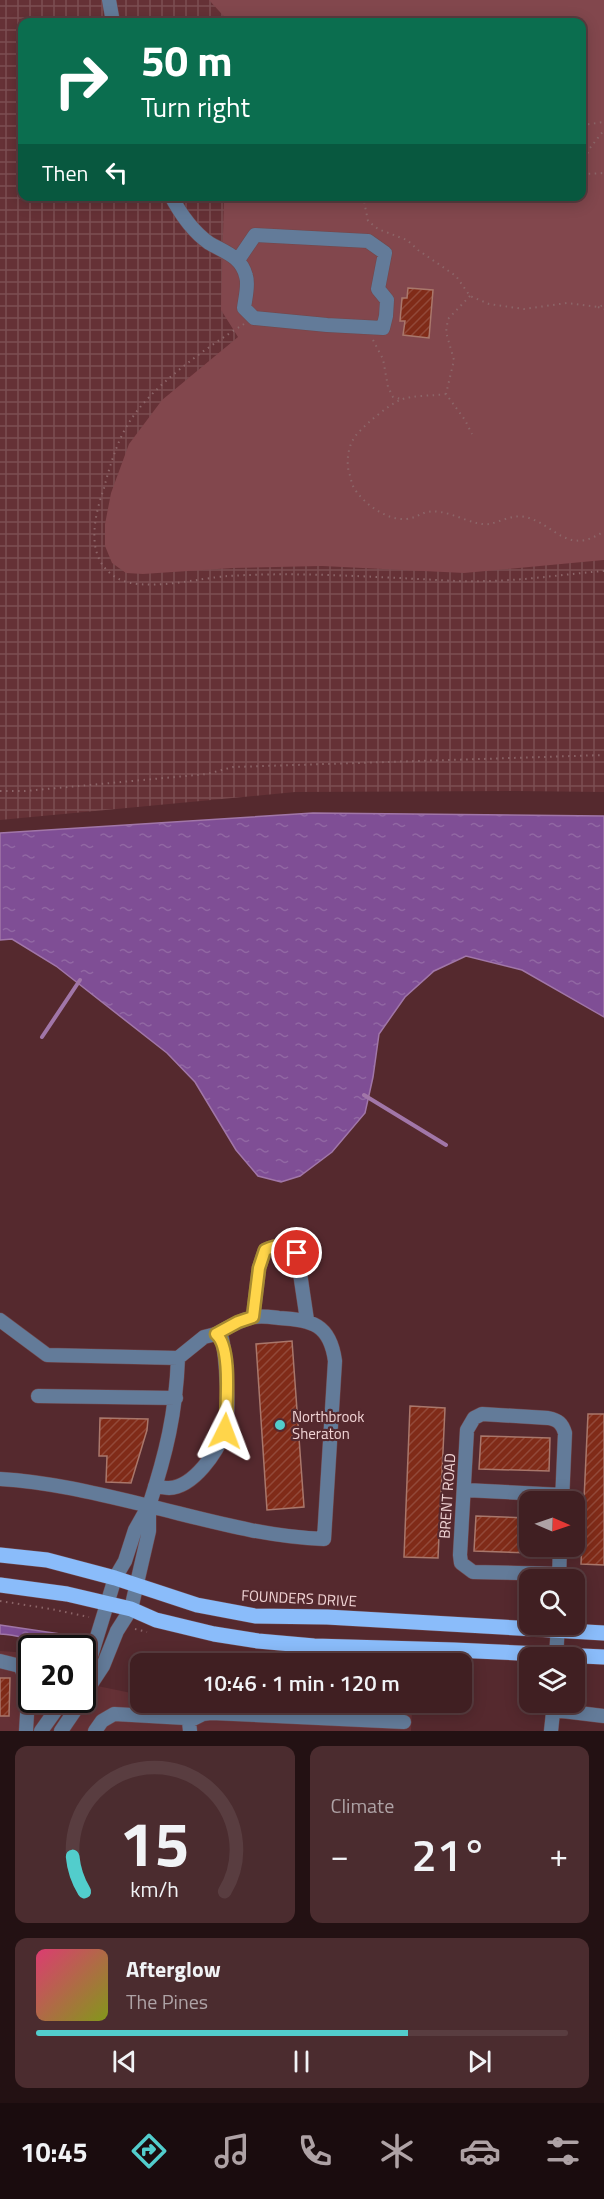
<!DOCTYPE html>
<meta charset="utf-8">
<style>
:root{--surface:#401f22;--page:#4b2c2f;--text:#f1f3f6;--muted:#aea2a5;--line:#593d40;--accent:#52cdcc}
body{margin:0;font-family:"Titillium Web",sans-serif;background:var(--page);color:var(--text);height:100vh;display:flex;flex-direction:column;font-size:22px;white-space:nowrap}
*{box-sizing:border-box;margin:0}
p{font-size:20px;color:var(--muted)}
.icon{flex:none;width:33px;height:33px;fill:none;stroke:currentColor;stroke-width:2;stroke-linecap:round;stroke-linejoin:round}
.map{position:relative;height:1731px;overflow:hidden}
.drawer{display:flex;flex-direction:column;gap:15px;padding:15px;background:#231113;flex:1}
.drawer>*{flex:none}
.guide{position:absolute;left:18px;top:18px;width:568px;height:183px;border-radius:12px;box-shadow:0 3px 15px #0003,0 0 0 2px var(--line);background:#0b6e4f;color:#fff;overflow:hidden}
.needle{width:39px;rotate:92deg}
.fabs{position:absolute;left:519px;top:1491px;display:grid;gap:12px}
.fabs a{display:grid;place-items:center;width:66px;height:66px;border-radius:12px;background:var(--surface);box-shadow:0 3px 15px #0003,0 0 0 2px var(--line);font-size:30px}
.speed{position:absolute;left:18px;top:1635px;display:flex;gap:12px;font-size:30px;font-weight:700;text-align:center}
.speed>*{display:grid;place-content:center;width:78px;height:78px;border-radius:50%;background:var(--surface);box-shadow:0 3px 15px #0003,0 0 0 2px var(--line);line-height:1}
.speed .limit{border:3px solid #111;border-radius:9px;background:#fff;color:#111}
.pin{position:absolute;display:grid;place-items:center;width:51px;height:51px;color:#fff;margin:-26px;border:3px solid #fff;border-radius:50%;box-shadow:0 2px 6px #0007}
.me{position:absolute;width:66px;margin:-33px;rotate:3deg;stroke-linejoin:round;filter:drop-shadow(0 0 4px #0008)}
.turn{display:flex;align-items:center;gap:21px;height:126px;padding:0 24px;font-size:27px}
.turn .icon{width:78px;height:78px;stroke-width:2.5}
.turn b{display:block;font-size:42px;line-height:51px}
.then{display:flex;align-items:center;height:57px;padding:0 24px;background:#0003;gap:12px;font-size:22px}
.big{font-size:45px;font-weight:600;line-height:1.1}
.drawer .tile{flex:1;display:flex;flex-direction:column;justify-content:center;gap:9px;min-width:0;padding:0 21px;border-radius:12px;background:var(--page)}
.drawer .dial{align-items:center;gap:0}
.dial svg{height:156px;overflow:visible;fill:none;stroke:var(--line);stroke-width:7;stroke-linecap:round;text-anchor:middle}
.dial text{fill:var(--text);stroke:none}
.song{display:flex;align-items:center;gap:18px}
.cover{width:72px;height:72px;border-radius:9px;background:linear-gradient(135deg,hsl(340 70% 55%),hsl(70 70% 35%))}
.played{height:6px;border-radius:3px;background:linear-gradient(90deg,var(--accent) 70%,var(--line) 70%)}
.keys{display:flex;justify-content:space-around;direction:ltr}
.heat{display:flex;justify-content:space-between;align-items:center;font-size:33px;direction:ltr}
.drawer .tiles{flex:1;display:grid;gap:15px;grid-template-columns:1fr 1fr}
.tile:last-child{grid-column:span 2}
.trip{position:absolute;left:130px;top:1653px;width:342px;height:60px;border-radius:12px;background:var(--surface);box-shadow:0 3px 15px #0003,0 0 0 2px var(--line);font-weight:600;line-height:60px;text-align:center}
.dock{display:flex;height:96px;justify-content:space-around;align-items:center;background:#1a0c0e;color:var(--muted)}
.dock .icon{width:42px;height:42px}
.dock .active{color:var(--accent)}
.dock b{font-size:27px;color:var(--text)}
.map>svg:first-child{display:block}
.built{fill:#653136}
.industrial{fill:url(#industrial-grid);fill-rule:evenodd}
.grass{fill:#82474d}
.water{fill:url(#water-ripples);stroke:#a176a8;stroke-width:1.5}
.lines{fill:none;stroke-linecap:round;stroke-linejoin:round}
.stream{stroke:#a176a8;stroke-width:4}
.building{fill:url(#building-hatch);stroke:#a9776b;stroke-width:1.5}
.minor-casing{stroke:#71484c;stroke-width:15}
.major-casing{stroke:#71484c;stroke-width:16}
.path{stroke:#8c6568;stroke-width:2;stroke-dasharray:1.5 4.5;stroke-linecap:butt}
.minor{stroke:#637b99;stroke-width:14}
.major{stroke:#8abcfa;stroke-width:15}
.route-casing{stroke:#a68a30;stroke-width:15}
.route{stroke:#ffd54a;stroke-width:10}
.poi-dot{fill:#52cdcc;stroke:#55292e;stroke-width:2}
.labels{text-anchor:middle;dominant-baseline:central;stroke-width:4.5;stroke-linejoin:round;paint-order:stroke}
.poi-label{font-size:15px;fill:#f0d3d4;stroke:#55292e;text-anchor:start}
.street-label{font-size:15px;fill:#f0d3d4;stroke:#55292e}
</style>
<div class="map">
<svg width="604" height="1731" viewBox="0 0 604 1731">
<defs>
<pattern id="industrial-grid" width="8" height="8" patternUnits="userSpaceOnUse" patternTransform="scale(1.5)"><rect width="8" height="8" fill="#653136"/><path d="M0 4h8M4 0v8" fill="none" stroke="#7b4e52"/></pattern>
<pattern id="water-ripples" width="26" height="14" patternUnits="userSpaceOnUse" patternTransform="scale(1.5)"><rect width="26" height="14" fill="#7f4e95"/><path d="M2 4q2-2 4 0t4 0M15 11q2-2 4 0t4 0" fill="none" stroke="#9167a3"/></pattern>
<pattern id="building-hatch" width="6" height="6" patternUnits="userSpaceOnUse" patternTransform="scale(1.5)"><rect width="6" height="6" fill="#802b18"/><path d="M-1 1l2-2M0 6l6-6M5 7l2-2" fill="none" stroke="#924939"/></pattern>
</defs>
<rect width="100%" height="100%" fill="#55292e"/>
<path class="built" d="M0 1651 31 1653 32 1700H82L83 1683 141 1695V1702L225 1703 412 1711 411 1731H0Z"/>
<path class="industrial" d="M0 0H604V792L516 791 295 792 0 820ZM22 22H582V196H22Z"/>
<path class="grass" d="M209 0H604V560L464 573 322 566 233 568 143 574 126 573 112 563 105 546V524L111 493 129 444 162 400 238 337 221 310 224 197 582 196V22H229Z"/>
<path class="water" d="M313 813 604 816V1017L522 970 466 956 434 971 405 997 379 1034 373 1077 365 1113 332 1152 300 1176 281 1182 258 1176 236 1150 195 1082 167 1053 56 966 12 939 0 940V833Z
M0 1625 67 1635 72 1637 75 1645 72 1648H41C29 1638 16 1635 0 1634Z"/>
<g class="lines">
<path class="stream" d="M42 1037 80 980
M364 1095 446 1145"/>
</g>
<path class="building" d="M408 288 433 290 429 338 403 335 405 321H400L402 298H407Z
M292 1341 304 1507 267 1510 256 1344Z
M410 1406 445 1408 438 1558 404 1557Z
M588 1414H604V1565L581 1564Z
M100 1418 148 1419 147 1430 131 1483 106 1482 107 1456H99Z
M481 1436 550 1438 549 1471 479 1469Z
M476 1516 530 1518V1553L474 1551Z
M0 1678H10L9 1716H0Z"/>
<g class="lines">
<g class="minor-casing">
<path id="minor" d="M109 0 113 22
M171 196C181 215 192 231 209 243 224 252 241 256 246 276 249 285 245 299 244 308L254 318 327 325 383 328 386 316 387 300 378 289 385 253 368 241 255 235 238 260
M253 1317 259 1268 265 1250C276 1245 288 1244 297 1253L307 1320
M0 1320 47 1355 178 1358C176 1413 166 1454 149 1506 99 1494 51 1482 0 1479
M38 1396 176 1398
M155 1486C160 1487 165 1488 169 1488 194 1487 217 1452 225 1431 230 1415 226 1356 222 1339L216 1334 204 1337 178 1358
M465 1490 563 1495
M149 1506C207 1520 264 1537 324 1539L335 1361C330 1324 312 1320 279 1318 270 1317 259 1315 250 1318 238 1321 227 1328 216 1334
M559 1574 473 1572 461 1563 460 1555 467 1430 474 1418 482 1414 548 1418C558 1420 562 1423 565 1433L562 1502
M559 1580 560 1546
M556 1658 558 1624
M0 1661 20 1666C31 1686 27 1709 26 1731
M82 1671 92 1653 115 1578 125 1561 135 1530 148 1507
M82 1698 103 1666 117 1631 131 1609 149 1531V1506
M554 1710 604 1716
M189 1721 203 1714 211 1713 404 1722
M41 1731 63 1700
M61 1731 82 1700
M95 1731 102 1721 114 1714 185 1718 189 1721 190 1731
M551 1731 554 1703"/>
</g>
<g class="major-casing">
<path id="major" d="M0 1555 47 1560 115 1578 197 1605 255 1616 327 1617 604 1633
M0 1585 67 1594 131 1609 156 1620 214 1634 258 1641 314 1646 454 1650 604 1657"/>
</g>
<path class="path" d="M582 125 604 122
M582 164 590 148 604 130
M582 167 584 174 604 173
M363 196 368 221 378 229 407 240 418 250 456 276 470 296 489 304 524 309 567 303 598 307 604 305
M470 296 448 319 446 332 454 360 446 394 465 420 472 434
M598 307 604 309
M244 324C206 348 151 386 128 424 116 444 110 466 104 488 94 517 84 559 117 578 143 593 199 578 228 576 291 572 356 576 419 579 440 580 461 582 482 581 523 581 564 574 604 571
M373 340 383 359 388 387 393 397 401 399
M446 394C434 396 411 395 400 400 387 406 367 423 357 434 348 444 346 461 349 473 351 477 351 482 353 486 361 502 387 521 406 519 419 518 423 509 440 512 456 514 475 526 489 524 500 522 513 514 525 517 554 523 567 557 604 531
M0 791H25L207 774 233 767 604 755
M0 1601 51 1609 89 1617
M135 1629 147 1632"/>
<use href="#minor" class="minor"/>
<use href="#major" class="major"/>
</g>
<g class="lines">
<g class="route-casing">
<path id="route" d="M225 1431 226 1424C226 1403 232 1347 216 1334L238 1322 253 1317 259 1268 265 1250C276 1245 288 1244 297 1253"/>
</g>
<use href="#route" class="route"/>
</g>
<circle class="poi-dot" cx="280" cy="1425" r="6"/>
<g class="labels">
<g class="poi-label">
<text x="292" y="1416">Northbrook<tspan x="292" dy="17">Sheraton</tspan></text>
</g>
<g class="street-label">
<text transform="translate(447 1496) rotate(-86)">BRENT ROAD</text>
<text transform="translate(299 1598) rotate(3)">FOUNDERS DRIVE</text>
</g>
</g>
</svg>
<div class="fabs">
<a><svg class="needle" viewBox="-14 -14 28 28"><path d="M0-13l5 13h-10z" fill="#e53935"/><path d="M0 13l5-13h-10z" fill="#aea2a5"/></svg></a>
<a><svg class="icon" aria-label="search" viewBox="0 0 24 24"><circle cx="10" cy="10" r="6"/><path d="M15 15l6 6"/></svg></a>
<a><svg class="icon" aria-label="layers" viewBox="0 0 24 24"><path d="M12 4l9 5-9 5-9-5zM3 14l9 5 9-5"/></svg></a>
</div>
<div class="speed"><div class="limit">20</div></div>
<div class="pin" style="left:297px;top:1253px;background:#d93025"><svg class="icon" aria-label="arrive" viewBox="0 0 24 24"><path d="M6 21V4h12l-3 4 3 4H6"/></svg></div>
<svg class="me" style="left:225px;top:1431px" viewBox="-20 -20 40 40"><path d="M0-17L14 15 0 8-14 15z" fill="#ffd54a" stroke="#fff" stroke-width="4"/></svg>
<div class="trip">10:46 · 1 min · 120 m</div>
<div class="guide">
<div class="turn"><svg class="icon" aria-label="right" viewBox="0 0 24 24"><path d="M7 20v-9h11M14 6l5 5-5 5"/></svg><div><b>50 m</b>Turn right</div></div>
<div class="then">Then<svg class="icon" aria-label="left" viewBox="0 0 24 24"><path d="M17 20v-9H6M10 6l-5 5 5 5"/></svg></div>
</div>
</div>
<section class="drawer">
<div class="tiles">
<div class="tile dial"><svg viewBox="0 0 100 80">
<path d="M14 69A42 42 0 1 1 86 69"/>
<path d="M14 69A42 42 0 0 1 8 51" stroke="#52cdcc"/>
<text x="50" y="56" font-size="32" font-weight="700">15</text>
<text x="50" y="72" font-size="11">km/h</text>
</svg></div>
<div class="tile"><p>Climate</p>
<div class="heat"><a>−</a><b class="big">21°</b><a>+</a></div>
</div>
<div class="tile">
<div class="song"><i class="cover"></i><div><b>Afterglow</b><p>The Pines</p></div></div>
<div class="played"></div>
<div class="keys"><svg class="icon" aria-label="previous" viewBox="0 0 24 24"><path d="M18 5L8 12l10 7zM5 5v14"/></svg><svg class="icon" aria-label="pause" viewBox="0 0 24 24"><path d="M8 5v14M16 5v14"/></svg><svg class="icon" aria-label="next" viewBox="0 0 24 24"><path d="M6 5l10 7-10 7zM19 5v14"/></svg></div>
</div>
</div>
</section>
<nav class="dock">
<b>10:45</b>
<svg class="icon active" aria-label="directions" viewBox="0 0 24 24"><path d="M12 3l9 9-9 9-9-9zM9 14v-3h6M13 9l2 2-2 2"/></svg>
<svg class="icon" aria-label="music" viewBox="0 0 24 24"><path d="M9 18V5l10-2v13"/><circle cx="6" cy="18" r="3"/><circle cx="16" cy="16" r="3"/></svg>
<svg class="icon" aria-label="phone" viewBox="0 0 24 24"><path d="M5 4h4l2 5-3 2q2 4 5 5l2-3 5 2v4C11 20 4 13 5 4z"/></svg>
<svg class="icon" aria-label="climate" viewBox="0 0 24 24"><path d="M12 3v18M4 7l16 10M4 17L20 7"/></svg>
<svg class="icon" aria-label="car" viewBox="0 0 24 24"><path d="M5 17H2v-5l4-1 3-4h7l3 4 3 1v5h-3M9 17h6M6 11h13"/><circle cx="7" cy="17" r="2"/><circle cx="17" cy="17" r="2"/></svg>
<svg class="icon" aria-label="filters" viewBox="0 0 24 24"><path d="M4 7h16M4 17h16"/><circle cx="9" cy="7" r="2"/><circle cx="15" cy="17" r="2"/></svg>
</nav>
